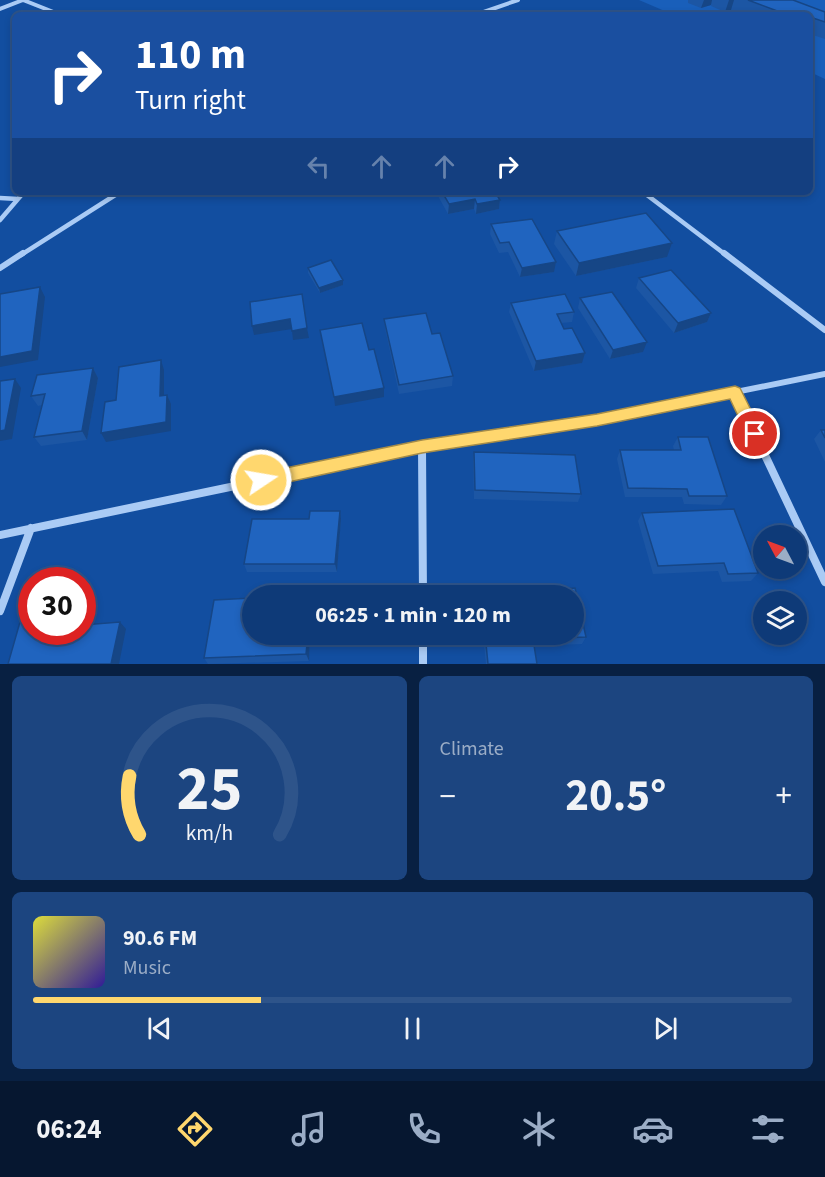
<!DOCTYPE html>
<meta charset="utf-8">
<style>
:root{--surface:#0e3a78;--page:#1c4580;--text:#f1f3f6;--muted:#9badc6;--line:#2e548a;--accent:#ffd76e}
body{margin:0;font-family:"Source Sans 3",sans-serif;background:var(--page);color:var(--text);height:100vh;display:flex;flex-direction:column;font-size:22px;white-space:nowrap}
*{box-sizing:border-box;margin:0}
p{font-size:20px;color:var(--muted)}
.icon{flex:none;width:33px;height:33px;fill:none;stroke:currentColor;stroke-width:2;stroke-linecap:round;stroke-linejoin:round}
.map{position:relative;height:664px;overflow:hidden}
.side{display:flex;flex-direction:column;gap:12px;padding:12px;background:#082042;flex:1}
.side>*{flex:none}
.top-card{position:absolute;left:12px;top:12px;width:801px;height:183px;border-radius:9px;box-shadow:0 3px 9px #0003,0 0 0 2px var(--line);background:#1a4fa0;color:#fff;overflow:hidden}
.needle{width:39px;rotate:311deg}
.buttons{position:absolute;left:753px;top:525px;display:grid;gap:12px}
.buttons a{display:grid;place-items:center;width:54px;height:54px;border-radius:50%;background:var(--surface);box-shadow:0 3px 9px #0003,0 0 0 2px var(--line);font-size:30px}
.speed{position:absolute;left:18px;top:567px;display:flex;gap:12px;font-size:30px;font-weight:700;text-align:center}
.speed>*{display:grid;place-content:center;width:78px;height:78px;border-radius:50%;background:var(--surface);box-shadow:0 3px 9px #0003,0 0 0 2px var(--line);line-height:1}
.speed .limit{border:9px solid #d22;background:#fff;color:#111}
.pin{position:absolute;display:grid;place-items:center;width:51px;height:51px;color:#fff;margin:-26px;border:3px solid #fff;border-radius:50%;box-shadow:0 2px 6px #0007}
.me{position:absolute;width:66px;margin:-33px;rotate:78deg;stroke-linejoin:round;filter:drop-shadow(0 0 4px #0008)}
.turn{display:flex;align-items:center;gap:21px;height:126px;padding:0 24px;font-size:27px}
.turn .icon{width:78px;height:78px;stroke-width:2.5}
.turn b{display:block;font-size:42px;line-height:51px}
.lanes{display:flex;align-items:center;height:57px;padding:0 24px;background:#0003;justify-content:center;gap:30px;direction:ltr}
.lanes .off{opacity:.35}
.big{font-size:45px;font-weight:700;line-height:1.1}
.side .tile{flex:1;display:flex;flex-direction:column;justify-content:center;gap:9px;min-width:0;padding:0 21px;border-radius:9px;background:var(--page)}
.side .dial{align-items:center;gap:0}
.dial svg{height:156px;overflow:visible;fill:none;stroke:var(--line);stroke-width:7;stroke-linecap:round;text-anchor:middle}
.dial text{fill:var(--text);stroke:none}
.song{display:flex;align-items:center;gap:18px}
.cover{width:72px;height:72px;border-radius:9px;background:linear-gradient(135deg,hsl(60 70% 55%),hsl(250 70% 35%))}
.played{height:6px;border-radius:3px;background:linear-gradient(90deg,var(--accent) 30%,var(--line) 30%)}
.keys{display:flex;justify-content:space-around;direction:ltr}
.heat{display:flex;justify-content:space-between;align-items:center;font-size:33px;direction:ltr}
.side .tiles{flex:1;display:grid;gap:12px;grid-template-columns:1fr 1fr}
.tile:last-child{grid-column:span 2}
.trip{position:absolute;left:242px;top:585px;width:342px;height:60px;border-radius:30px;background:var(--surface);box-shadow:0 3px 9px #0003,0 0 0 2px var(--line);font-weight:700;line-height:60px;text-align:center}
.menu{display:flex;height:96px;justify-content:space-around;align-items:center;background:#061730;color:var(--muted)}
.menu .icon{width:42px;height:42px}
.menu .on{color:var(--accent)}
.menu b{font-size:27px;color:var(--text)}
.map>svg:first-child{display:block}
.green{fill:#195fba}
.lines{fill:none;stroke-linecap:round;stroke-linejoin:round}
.minor-far3{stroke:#aacbf5;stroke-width:4}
.minor-far2{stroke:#aacbf5;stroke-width:4.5}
.minor-far1{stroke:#aacbf5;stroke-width:6}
.minor{stroke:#aacbf5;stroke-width:8}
.wall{fill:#1c56a4}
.shaded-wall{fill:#164686}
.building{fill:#2064bf;stroke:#164686;stroke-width:1.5}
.route{fill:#ffd76e;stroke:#a68c48;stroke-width:1.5}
</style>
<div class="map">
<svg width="825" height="664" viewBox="0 0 825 664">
<rect width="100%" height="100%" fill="#124ea0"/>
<path class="green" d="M639 0H825V79L810 72V15H674Z"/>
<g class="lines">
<path class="minor-far3" d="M23 0 61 15
M0 9 23 0
M475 15 518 0"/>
<path class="minor-far2" d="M643 192 726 255
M0 198 18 199
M0 220 24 192
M21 255 120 192"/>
<path class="minor-far1" d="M724 253 825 330
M0 268 23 253
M735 392 756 435
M497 435 597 420 825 374"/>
<path class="minor" d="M755 434 825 582
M422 447 423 596
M0 535 422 447 506 434
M0 611 31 528
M423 634V664"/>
</g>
<path class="wall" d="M688 0H793L825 12V39L810 34V15H744L731 10 725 12 711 6 712 2 711 5 701 8 688 3Z
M438 192H495L500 200 499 209 476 214 474 209 448 214 438 196Z
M491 224 554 272 520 277 508 252 499 253 490 234Z
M557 231 667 257 576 276 554 244Z
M308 268 343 285 320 293 308 273Z
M639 278 711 313 707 322 674 333 636 288Z
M580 298 643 352 610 359 578 308Z
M511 303 574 312 572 322 561 323 582 363 534 371 509 312Z
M384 319 432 334 453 376 452 386 399 394 385 328Z
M93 368 98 378 87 440 41 446 34 437 42 405 38 406 31 396Z
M821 430H825V462L814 439Z
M678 437 727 496 721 505 684 504 682 497H625L617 459 620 450H674L673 446Z
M474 452 581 494 578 502 474 499 473 461Z
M340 511 341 519 337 572H247L244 564 309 519Z
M642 513 758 573 751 581 722 582 718 571 653 574 638 521Z
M310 634 309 661 208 664 204 658Z
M483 634H573L586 637 582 644 534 646 537 664H486Z"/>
<path class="shaded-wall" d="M704 0H712L711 5 701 8Z
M729 0H734L731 10 725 12Z
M475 199 474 209 448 214 449 204Z
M500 200 499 209 476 214 477 204Z
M672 243 667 257 576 276 579 263Z
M556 262 554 272 520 277 522 268Z
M343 280V285L320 293 319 288Z
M40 287 45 297 38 360 0 367V357Z
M711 313 707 322 674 333 678 323Z
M290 319 292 329 254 335 252 326Z
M307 328 309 338 293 340 292 331Z
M647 342 643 352 610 359 613 350Z
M585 353 582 363 534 371 536 361Z
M161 360 164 370V406L160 396Z
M93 368 98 378 87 440 82 431Z
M15 379 21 388 12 439 0 441V431Z
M384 388V397L335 406 334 397Z
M167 395 171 404V431L106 442 101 433Z
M340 511 341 519 337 572 335 564Z
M311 584 313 592V596H310Z
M90 596 97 604 90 632 83 625Z
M120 622 126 629 119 664H111Z
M308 634H310L309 661 306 654Z"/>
<path class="building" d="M748 0H793L825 12V22L810 17V15L802 14 799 15H788Z
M442 192H495L500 200 477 204 475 199 449 204Z
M646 213 672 243 579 263 557 231Z
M532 219 556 262 522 268 509 242 500 243 491 224Z
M331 260 343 280 319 288 308 268Z
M671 270 711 313 678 323 639 278Z
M40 287 32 351 0 357V294Z
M612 292 647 342 613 350 580 298Z
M302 294 307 328 292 331 290 319 252 326 250 302Z
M565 294 574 312 557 314 564 329 572 328 585 353 536 361 511 303Z
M426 313 432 334 440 333 453 376 399 385 384 319Z
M362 323 369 350 374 349 384 388 334 397 320 330Z
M161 360 160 396 167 395 166 422 101 433 105 402 116 400 119 367Z
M93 368 82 431 34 437 45 394 31 396 37 375Z
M15 379 5 430 0 431V381Z
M821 430H825V438Z
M678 437H708L727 496H689L687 489 628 488 620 450H681Z
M474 452 575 455 581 494 475 490Z
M734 509 758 573 728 574 724 563 658 566 642 513Z
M310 511H340L335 564H244L252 519H309Z
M311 584 310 596H259L260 586Z
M575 588 586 637 533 639 537 664H488L485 634H573V596H480V594Z
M90 596 83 625 120 622 111 664H8L26 601H32V632H82V597Z
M252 598V634H308L306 654 204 658 214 600Z"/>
<path class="route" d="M735 386 740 388 763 434 760 439 755 441 749 439 730 399 597 426 422 453 261 488 255 486 253 480 255 475 261 473 422 440 597 414Z"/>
</svg>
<div class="buttons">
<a><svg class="needle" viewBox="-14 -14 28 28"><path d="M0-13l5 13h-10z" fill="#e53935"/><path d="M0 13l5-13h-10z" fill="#9badc6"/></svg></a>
<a><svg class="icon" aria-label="layers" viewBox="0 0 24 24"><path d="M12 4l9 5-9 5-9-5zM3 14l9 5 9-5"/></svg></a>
</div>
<div class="speed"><div class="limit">30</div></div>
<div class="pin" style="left:755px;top:434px;background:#d93025"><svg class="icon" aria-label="arrive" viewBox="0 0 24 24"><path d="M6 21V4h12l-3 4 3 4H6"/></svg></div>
<svg class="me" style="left:261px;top:480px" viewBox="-20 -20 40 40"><circle r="17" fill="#ffd76e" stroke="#fff" stroke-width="3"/><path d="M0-11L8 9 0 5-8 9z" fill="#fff"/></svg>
<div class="trip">06:25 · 1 min · 120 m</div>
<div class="top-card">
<div class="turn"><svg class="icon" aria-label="right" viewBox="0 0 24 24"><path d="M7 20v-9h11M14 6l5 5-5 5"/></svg><div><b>110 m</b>Turn right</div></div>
<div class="lanes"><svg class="icon off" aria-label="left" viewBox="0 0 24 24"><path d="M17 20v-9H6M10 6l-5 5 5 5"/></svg><svg class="icon off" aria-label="ahead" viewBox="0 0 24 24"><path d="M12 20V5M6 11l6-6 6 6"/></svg><svg class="icon off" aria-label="ahead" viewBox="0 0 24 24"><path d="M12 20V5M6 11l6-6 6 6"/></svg><svg class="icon" aria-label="right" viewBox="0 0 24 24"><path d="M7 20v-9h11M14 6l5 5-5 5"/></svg></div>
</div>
</div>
<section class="side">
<div class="tiles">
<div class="tile dial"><svg viewBox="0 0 100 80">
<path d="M14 69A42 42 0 1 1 86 69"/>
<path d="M14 69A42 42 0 0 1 9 39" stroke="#ffd76e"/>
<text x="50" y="56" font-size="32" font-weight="700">25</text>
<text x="50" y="72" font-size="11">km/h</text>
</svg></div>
<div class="tile"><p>Climate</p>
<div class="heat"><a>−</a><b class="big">20.5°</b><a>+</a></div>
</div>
<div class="tile">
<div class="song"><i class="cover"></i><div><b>90.6 FM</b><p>Music</p></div></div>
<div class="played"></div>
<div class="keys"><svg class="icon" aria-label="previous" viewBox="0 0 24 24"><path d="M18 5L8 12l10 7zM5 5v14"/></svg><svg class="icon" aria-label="pause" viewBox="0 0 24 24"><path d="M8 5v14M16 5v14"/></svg><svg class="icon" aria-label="next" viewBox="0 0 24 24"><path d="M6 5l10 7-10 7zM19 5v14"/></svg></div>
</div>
</div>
</section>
<nav class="menu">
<b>06:24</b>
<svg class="icon on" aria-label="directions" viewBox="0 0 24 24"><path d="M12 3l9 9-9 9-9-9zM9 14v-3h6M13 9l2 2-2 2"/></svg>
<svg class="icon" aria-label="music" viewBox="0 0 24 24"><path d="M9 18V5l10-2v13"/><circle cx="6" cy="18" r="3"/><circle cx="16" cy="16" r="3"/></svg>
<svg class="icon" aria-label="phone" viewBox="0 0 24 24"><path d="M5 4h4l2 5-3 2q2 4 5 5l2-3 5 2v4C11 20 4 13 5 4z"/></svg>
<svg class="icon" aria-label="climate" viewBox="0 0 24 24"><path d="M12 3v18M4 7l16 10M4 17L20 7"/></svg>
<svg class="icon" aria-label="car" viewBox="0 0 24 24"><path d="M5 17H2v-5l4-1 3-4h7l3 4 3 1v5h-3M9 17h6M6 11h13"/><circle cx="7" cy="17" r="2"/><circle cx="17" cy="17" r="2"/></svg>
<svg class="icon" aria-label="filters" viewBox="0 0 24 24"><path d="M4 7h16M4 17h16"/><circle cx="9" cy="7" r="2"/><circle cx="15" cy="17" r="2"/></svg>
</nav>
